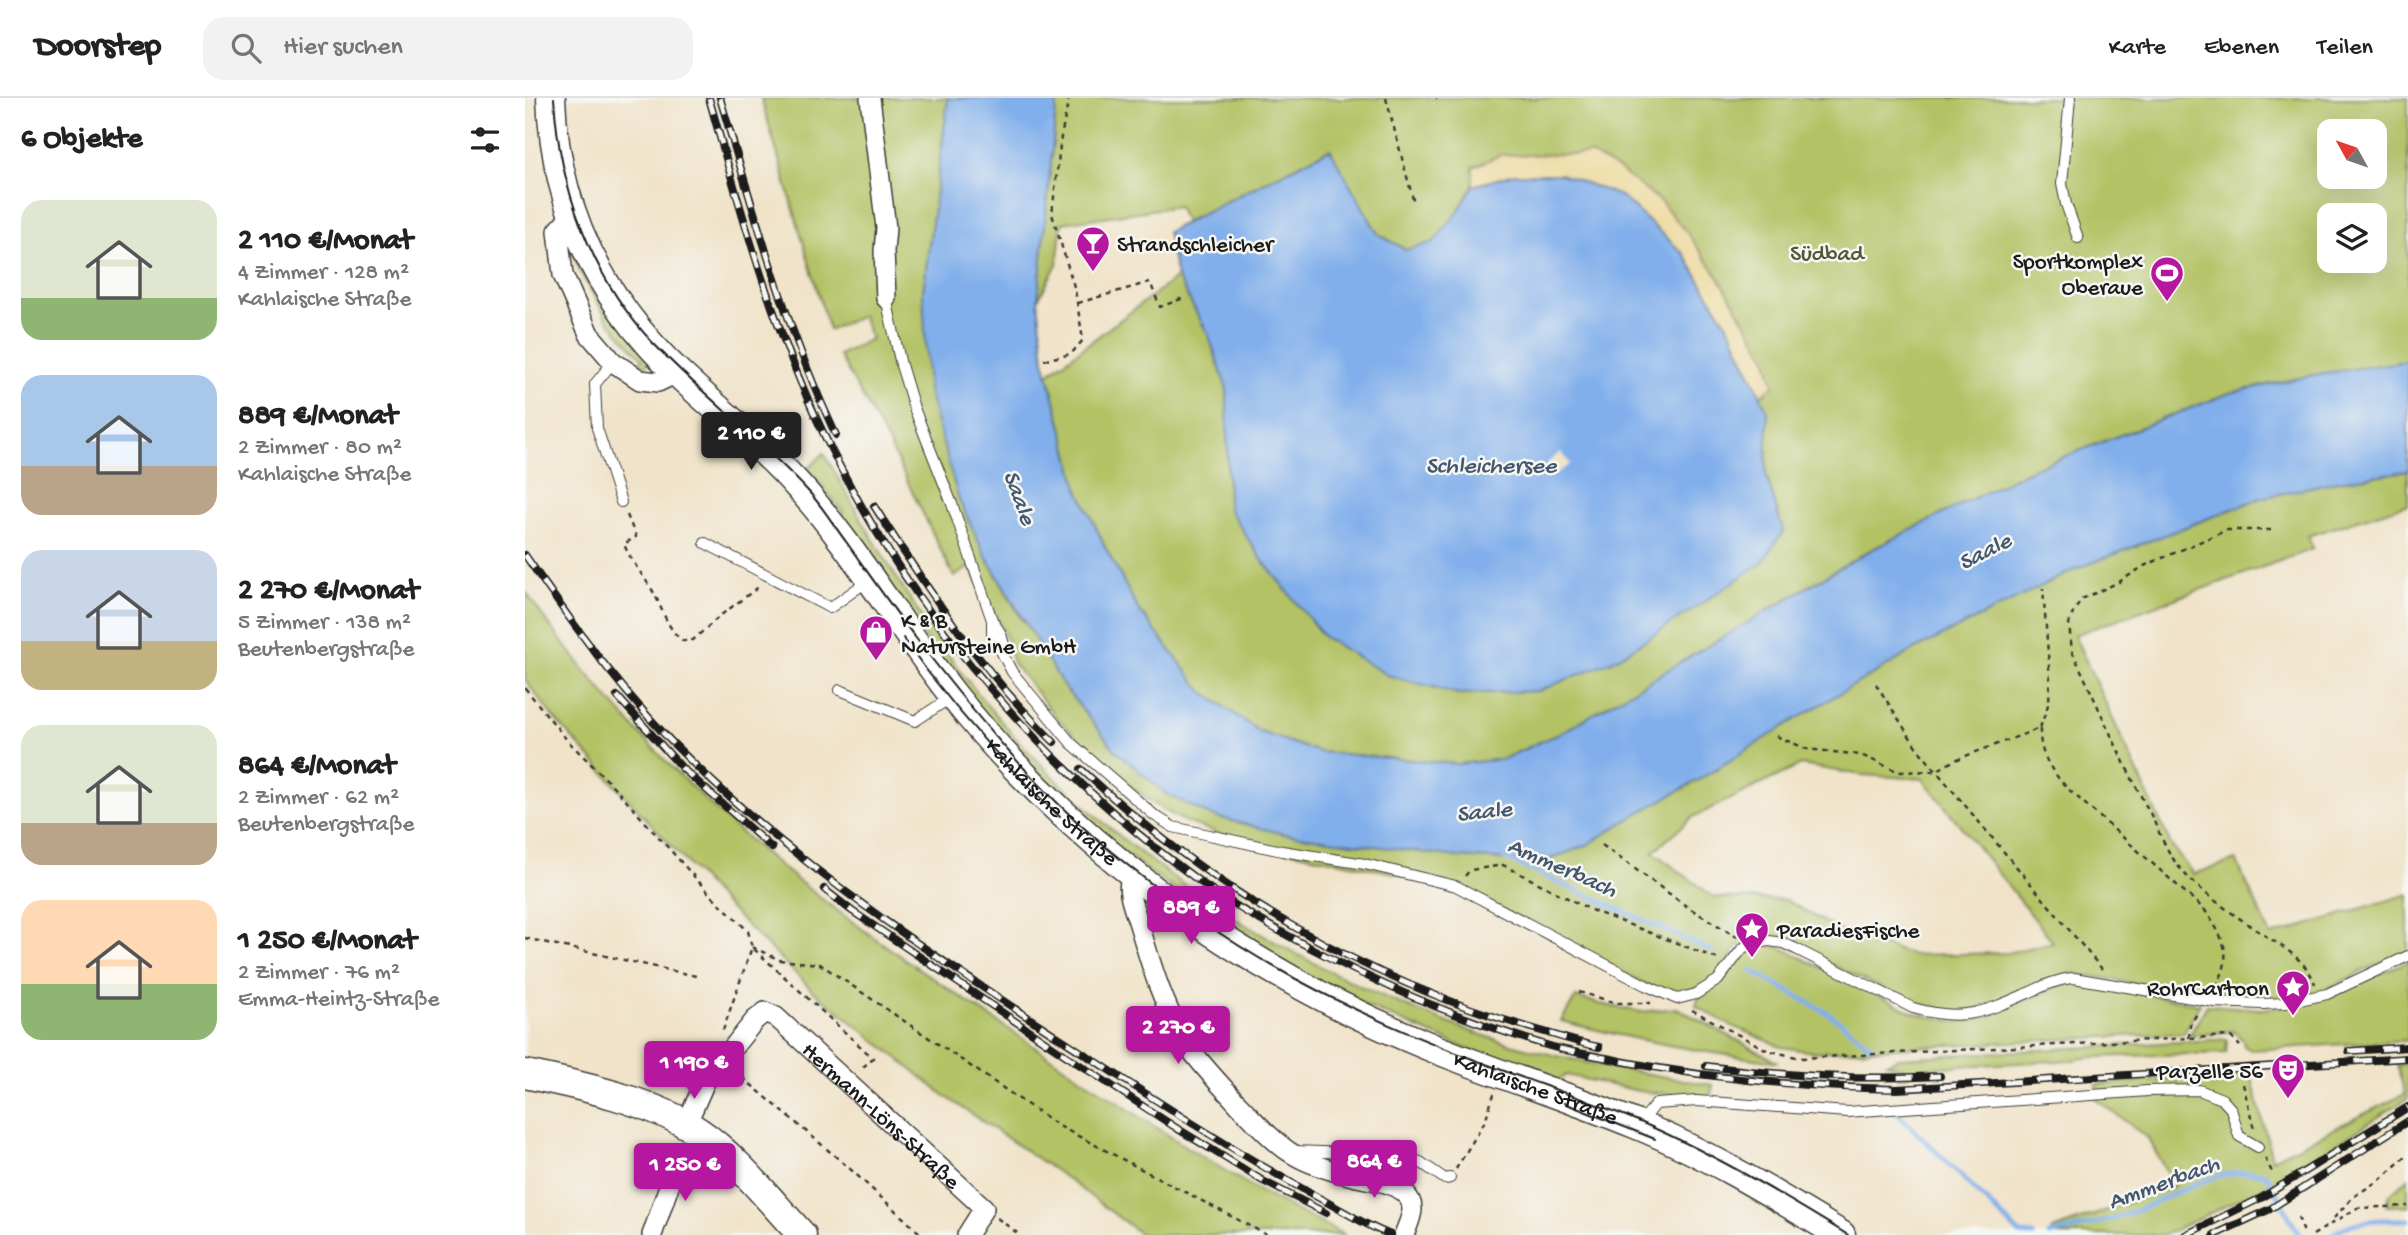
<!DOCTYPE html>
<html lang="de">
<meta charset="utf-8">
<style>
body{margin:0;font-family:"Gochi Hand",sans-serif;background:#f2f2f2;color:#222;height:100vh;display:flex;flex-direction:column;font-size:26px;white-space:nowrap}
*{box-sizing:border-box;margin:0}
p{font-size:23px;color:#767676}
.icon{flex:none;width:38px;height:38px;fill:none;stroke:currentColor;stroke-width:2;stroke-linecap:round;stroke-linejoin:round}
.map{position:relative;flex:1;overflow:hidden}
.sheet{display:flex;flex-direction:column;background:#fff;width:525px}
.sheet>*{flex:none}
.needle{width:46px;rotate:310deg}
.fabs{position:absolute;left:1792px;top:21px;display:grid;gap:14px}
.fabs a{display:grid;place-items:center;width:70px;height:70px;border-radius:14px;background:#fff;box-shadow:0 7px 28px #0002;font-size:35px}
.price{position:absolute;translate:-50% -60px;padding:0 16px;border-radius:7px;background:#b5179e;color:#fff;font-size:23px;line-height:46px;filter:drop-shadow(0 2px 4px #0008)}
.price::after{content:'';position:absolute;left:50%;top:42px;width:21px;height:16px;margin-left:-10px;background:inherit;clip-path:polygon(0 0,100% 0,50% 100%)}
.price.current{background:#222;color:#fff}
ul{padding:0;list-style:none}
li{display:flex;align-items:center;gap:21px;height:175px;padding:0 21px}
li span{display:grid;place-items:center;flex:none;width:196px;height:140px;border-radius:21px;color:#555}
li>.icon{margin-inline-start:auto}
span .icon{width:84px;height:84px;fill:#fffc;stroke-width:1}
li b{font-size:30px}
h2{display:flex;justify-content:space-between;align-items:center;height:84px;padding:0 21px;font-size:30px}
header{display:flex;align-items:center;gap:42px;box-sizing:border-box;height:98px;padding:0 35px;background:#fff;border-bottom:2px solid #e0e0e0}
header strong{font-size:33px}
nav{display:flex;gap:38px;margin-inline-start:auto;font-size:24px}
.search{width:490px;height:63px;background:#f2f2f2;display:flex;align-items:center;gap:18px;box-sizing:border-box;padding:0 24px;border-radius:21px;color:#767676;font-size:26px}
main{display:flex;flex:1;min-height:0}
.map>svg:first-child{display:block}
.green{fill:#b3c265;stroke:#686f40;stroke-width:2;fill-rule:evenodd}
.sand{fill:#eeda9e;stroke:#857b5d;stroke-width:2}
.water{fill:#81afeb;stroke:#4e6684;stroke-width:2}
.pier{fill:#f0e3c9}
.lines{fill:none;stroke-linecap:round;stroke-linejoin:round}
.stream{stroke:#81afeb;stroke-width:5}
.service-casing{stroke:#3c3a36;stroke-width:12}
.minor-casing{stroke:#3c3a36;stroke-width:22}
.secondary-casing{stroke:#3c3a36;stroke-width:31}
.path{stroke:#3c3a36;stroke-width:2.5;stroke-dasharray:5 5;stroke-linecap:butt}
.service{stroke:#fff;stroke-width:10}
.minor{stroke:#fff;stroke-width:19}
.secondary{stroke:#fff;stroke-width:28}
.tram{stroke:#1c1c1c;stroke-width:2}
.rail-casing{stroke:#1c1c1c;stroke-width:8}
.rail{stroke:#f6f6f2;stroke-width:5;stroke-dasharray:16;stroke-linecap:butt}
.labels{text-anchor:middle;stroke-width:5;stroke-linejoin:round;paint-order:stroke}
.poi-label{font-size:23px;fill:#1c1c1c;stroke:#f6f6f2;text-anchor:start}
.park-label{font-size:23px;fill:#515636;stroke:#f6f6f2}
.street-label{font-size:23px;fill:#1c1c1c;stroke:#f6f6f2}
.water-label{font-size:24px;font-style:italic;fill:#44576f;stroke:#f6f6f2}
</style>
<header>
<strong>Doorstep</strong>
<div class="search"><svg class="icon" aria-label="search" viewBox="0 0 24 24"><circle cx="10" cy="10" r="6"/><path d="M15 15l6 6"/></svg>Hier suchen</div>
<nav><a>Karte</a><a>Ebenen</a><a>Teilen</a></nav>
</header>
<main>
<section class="sheet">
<h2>6 Objekte<svg class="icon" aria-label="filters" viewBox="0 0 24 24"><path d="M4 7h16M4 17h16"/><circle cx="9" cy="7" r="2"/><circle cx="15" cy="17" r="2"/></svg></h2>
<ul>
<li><span style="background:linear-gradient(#dfe7d0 70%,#8fb573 0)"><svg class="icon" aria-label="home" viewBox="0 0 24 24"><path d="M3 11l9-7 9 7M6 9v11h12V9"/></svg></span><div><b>2 110 €/Monat</b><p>4 Zimmer · 128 m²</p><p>Kahlaische Straße</p></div></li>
<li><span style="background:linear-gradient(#a9c7e8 65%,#b9a48a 0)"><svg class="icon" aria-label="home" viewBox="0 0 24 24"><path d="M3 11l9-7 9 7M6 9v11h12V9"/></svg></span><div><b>889 €/Monat</b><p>2 Zimmer · 80 m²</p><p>Kahlaische Straße</p></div></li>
<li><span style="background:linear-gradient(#c9d6e8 65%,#c2b280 0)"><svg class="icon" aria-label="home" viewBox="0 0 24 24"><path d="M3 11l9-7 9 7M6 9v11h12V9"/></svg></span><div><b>2 270 €/Monat</b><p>5 Zimmer · 138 m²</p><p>Beutenbergstraße</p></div></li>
<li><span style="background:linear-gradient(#dfe7d0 70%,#b9a48a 0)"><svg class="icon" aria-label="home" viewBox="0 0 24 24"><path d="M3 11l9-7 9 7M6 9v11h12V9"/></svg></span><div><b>864 €/Monat</b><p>2 Zimmer · 62 m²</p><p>Beutenbergstraße</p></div></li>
<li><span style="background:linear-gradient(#ffd9b3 60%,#8fb573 0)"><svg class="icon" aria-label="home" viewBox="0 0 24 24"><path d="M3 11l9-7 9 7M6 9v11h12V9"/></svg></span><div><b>1 250 €/Monat</b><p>2 Zimmer · 76 m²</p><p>Emma-Heintz-Straße</p></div></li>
</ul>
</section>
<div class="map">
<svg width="1883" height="1137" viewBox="0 0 1883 1137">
<rect width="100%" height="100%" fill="#f6f6f2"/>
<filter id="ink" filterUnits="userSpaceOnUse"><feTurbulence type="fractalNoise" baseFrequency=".0143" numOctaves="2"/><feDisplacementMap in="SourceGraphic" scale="14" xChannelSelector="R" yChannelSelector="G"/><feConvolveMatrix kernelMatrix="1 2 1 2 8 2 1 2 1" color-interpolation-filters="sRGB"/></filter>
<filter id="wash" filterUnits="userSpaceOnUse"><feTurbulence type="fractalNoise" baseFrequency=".00686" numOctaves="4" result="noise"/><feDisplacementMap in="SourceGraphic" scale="28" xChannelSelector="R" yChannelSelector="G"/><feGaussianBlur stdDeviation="1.57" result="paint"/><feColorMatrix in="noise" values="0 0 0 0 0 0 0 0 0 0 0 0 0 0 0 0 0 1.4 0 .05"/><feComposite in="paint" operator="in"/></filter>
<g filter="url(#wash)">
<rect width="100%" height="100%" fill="#f0e3c9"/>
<!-- green -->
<path class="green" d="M236,0h187l-25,195 36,207 26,55 37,65 356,225 80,12 84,5 45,-17 51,-32 59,-32 99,-62 120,-70 160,-80 185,-71 76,-17 71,-10v33l-100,32 5,13 -239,86 97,210 22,29 43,-14 35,76 137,-42v58l-24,9 -59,29 -40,8 -23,2 -47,-3 -141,-24 -24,6 -72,30 -22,3 -41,-8 -145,-68c-8,1 -16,1 -23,4 -11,5 -15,16 -22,25 -17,22 -36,31 -64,27l-205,-106 -220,-46 -52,-19 -24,-13 -38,-28 -65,-62 -44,-55 -9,-31 -34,-65 -16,10 -65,-133 -50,-89 32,-16 -9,-23 -33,14zM1276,667l61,10 61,4 130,163 -45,11 -95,2 -73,-24 -54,-31 -72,-3 -61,-45 40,-35z
M532,0h1351v263l-90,13 -88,19 -198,76 -167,84 -299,177 -63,29 -45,5 -139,-12 -59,-20 -58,-41 -64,-82 -34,-64 -26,-57 -30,-114 129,-97 31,57 19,55 1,119 34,52 62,77 63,38 72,19 80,-3 244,-160 -17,-57 2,-62 -8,-16 6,-3v-36l-48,-81 -245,-109v19l-15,26 -24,30 -27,8 -29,-16 -49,-85 -144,73 -7,-16 -116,17 -5,41 -19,36zM1804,33h46v46h-46zM1804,117h46v46h-46z
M44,138l81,125 -6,6h-9l8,-8 -34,-37 -30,-52 -9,-27 -7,2z
M299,355c43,77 86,153 140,223 129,168 311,286 509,356 77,27 160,39 240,53l-3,13 -72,-7 -72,-16 -9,7 -78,-28 -125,-53 -112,-62 -126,-92 -130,-127 -149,-198 6,-10 -35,-43z
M0,493c75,108 169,206 271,288 72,57 148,107 224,158 78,52 155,105 236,152 29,17 59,31 89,46h-203l-73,-55 -124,-84 -132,-105 -93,-92 -167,-182 -28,-37z
M1244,847l13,3 130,64c14,4 28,8 43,9 42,1 79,-30 119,-39l126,22 -16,29 -371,19 -31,-5 -52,-22 -34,-19 2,-8 23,-16 24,-29 6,-5z
M1883,863v79l-157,10 -7,-4 -1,-6 -10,-9 -44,5 18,-31 55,4 55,-7z
M1051,899l24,7 41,8 36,-4 101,54c-73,-9 -145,-22 -217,-41z
M1702,941l-1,14 -135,4 -18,3 -167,9 -20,-6 13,-5z
M1883,966v34l-86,55 -63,37 -95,45h-114l3,-5 121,-44 -26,-48 -51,-38v-16l154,-9 21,84 133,-65 -8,-29z
M1883,1080v28h-21l2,-11z"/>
<!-- sand -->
<path class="sand" d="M1066,56l27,15 43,33 27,32 30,42 48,81 8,28 -14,11 -29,-65 -47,-76 -170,-81 -41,12v-19l27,-12z"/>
<!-- water -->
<path class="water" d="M423,0h109l-19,202 6,60 34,128 26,57 34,64 64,82 58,41 59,20 139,12 45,-5 63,-29 299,-177 167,-84 198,-76 88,-19 90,-13v110l-71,10 -76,17 -185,71 -160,80 -120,70 -99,62 -59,32 -51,32 -45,17 -84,-5 -174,-23 -72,-18 -46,-22 -50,-43 -52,-64 -79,-132 -26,-55 -31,-109 -5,-98z
M805,51l48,85 28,16 28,-8 24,-30 15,-26 41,-12h47l60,22 63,58 47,77 37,81 -2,62 17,57 -20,31 -68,46 -79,51 -77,32 -80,3 -72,-19 -63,-38 -62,-77 -34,-52 -1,-119 -19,-55 -31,-57 -10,-45z"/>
<!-- pier -->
<path class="pier" d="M1036,354l9,12 -14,10 -9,-11z"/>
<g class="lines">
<!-- stream -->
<path class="stream" d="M979,760l208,93
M1227,873l79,44 40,31
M1373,1016l122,120 13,1
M1524,1137c24,-6 49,-11 73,-19 47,-15 94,-53 144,-42l32,59
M1806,1137c20,-16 52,-16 77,-15"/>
</g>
</g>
<g filter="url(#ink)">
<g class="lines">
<!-- service casing -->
<g class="service-casing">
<path id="service" d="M1545,0l-8,86 4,20 12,34
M361,200l15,67 13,43 38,96 40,116 9,14 4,14
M88,264l-18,22 2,44 24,74
M180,445l125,65 39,-28
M467,522v14l20,38 59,71 83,72 19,12 109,24 83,13 91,22 189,99 32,14 19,-5 22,-14 24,-31 7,-5 20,-3 14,2 13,6 117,59c49,14 70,5 115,-15 15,-7 30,-14 46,-15l141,24 47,2 23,-1 42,-9 81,-38
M315,592l75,31 38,-25
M1116,1024l15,-18 41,-3 150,11 301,-21 51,-1 23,9 9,10 8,27 19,11
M769,1053l108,4 18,7 25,17 5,-1"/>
</g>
<!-- minor casing -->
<g class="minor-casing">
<g id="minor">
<path d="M345,0l16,130 -2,23 2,47"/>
<path d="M46,118l-13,15 5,44 26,59 24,28 27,18 18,2 19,-9"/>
<path d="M608,775c-9,14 1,36 6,51 12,41 24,82 47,119 15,22 34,41 52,61 16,16 31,34 50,47 19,13 43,20 65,25 17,5 36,4 50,16 16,13 7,27 1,43"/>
<path id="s1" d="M161,1027l21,-48 16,-17 32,-40 10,-8 11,5 208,191 -17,27"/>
<path d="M127,1137l27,-78"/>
</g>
</g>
<!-- secondary casing -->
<g class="secondary-casing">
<g id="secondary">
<path id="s2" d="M26,0c4,110 49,202 129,277 37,35 77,66 112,104 61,65 106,146 161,216 65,83 150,160 236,221 76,53 158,97 244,132 67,27 136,49 202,76 72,29 140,71 206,111"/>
<path d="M0,976c54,11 128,27 174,58 36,24 72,70 103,103"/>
</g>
</g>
<!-- path -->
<path class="path" d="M861,0l28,105
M911,0h1
M553,205l72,-21 10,25 26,-10
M519,262l27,-6 12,-14 -8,-50 -23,-76 9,-77 8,-39
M102,417l9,22 -12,7c7,18 20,32 30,49 9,17 13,36 29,48l10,-1 28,-25 39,-29
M1746,432h-44l-83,36 -25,16 -37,17 -9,14 -4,11 3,27c26,55 50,111 79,164 8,17 16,37 28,52 18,23 54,47 79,64 21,14 48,27 57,53
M1351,586l41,64 185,221
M0,590l42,52 45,45 95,106 41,40 4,16 -29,83
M1515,630l9,-26 1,-22 -7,-92
M1251,638l31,13 54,6 38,17 37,-1 19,-11 85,-32c-1,26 10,41 27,60l137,121c20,29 31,48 10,80
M1077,747l87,63 48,29
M940,778l5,-6 33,-5 88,45 127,49
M0,840l171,38
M227,849l28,13 40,4 239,162 208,109
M229,851l119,109 -13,12
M1054,894l38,11h34
M1167,912l75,40 33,8 430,-22 10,10
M1664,940l1,-13 8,-13
M210,973l113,96 74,68
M1718,986l11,45
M1740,1060l8,16
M931,1071l29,-48 9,-27
M1773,1119l7,18
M472,1120l23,17
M1809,1120l19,-21 28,-18 27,-25
M1788,1137l44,-27 51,-2"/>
<!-- service -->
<use href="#service" class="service"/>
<!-- minor -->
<use href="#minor" class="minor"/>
<!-- secondary -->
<use href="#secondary" class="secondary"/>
<!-- tram -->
<path class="tram" d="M29,0c5,89 37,179 99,245 50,52 107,96 156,149 14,15 25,34 38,51 22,31 44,63 68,94 56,73 117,147 187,207 32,27 66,53 100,77 85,60 191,109 289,145 45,17 90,32 135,50 78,32 150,75 222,119
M378,540c46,65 99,125 157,179
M1039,1005l91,36"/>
<!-- rail casing -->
<g class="rail-casing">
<path id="rail" d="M184,0c34,122 68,245 126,359 84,166 210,311 360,421 36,27 76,49 116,70 77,41 158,75 242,99 22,6 45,9 67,14 92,18 183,26 277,28l511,-31
M195,0c34,114 65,229 116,337
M349,408c54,84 108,166 180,236
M0,457c51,74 103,146 168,208 128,124 279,218 427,314 66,43 132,85 201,122 23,12 45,27 70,36
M92,598l65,72 90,80
M556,671c130,121 286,213 457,261 20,6 41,13 61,17
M299,791l28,22 222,150 104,68 85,52 63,32
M1824,953l59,-4
M1181,968c77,10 157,14 234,10
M1660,1137l78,-38 145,-90
M1689,1137l56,-26 138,-88"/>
</g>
<!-- rail -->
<use href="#rail" class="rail"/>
</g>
</g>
<!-- icons -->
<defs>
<g id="bar-pin" transform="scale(1.75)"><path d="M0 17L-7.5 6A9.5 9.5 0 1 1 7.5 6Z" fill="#b5179e" stroke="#f6f6f2"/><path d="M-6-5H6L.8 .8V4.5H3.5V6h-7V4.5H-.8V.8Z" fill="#fff"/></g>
<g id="stadium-pin" transform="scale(1.75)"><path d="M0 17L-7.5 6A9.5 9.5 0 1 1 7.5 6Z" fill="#b5179e" stroke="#f6f6f2"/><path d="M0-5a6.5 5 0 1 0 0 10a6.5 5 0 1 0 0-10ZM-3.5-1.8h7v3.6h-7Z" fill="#fff"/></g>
<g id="shop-pin" transform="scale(1.75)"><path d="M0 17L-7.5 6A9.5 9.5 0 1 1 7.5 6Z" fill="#b5179e" stroke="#f6f6f2"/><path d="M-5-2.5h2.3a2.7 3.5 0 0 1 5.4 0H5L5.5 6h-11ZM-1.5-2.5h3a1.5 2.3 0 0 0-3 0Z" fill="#fff"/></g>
<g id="sight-pin" transform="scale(1.75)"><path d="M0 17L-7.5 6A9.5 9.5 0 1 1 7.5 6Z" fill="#b5179e" stroke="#f6f6f2"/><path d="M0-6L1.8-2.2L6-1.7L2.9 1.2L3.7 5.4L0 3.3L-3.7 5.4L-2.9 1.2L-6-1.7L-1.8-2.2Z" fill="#fff"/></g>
<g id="theatre-pin" transform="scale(1.75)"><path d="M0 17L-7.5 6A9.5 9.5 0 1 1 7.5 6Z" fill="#b5179e" stroke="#f6f6f2"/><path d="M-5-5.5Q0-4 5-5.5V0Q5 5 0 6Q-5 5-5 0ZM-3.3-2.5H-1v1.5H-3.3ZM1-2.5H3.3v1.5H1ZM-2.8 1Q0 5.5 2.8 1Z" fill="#fff"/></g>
</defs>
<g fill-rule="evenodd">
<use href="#bar-pin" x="568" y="145"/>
<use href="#stadium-pin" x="1642" y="175"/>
<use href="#shop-pin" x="351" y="534"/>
<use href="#sight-pin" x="1227" y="831"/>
<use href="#sight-pin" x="1768" y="889"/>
<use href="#theatre-pin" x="1763" y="972"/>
</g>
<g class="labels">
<!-- poi labels -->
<g class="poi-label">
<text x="592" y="153">Strandschleicher</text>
<text x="1618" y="170" text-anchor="end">Sportkomplex<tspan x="1618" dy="26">Oberaue</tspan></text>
<text x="376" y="529">K &amp; B<tspan x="376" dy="26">Natursteine GmbH</tspan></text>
<text x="1252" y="839">ParadiesFische</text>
<text x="1744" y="897" text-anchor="end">RohrCartoon</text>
<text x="1738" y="980" text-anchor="end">Parzelle 56</text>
</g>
<!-- park labels -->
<g class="park-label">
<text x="1302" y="162">Südbad</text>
</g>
<!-- street labels -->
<g class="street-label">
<text dy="8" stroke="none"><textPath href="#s2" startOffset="882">Kahlaische Straße</textPath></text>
<text dy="8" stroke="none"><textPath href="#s2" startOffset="1449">Kahlaische Straße</textPath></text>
<text dy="8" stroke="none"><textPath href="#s1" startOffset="296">Hermann-Löns-Straße</textPath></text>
</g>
<!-- water labels -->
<g class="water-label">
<text x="966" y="374">Schleichersee</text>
<text transform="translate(496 399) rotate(70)" y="8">Saale</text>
<text transform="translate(1459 452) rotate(-27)" y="8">Saale</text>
<text transform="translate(959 712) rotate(-6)" y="8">Saale</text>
<text transform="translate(1038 768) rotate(24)" y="8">Ammerbach</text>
<text transform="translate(1638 1083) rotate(-20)" y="8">Ammerbach</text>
</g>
</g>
</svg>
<div class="fabs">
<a><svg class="needle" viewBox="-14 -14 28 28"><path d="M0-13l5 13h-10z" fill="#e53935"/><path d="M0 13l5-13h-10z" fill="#767676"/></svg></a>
<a><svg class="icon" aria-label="layers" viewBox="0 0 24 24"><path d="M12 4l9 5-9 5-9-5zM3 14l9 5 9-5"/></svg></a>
</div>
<b class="price current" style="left:226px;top:374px">2 110 €</b>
<b class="price" style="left:666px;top:848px">889 €</b>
<b class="price" style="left:653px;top:968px">2 270 €</b>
<b class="price" style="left:169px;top:1003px">1 190 €</b>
<b class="price" style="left:849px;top:1102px">864 €</b>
<b class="price" style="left:160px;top:1105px">1 250 €</b>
</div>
</main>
